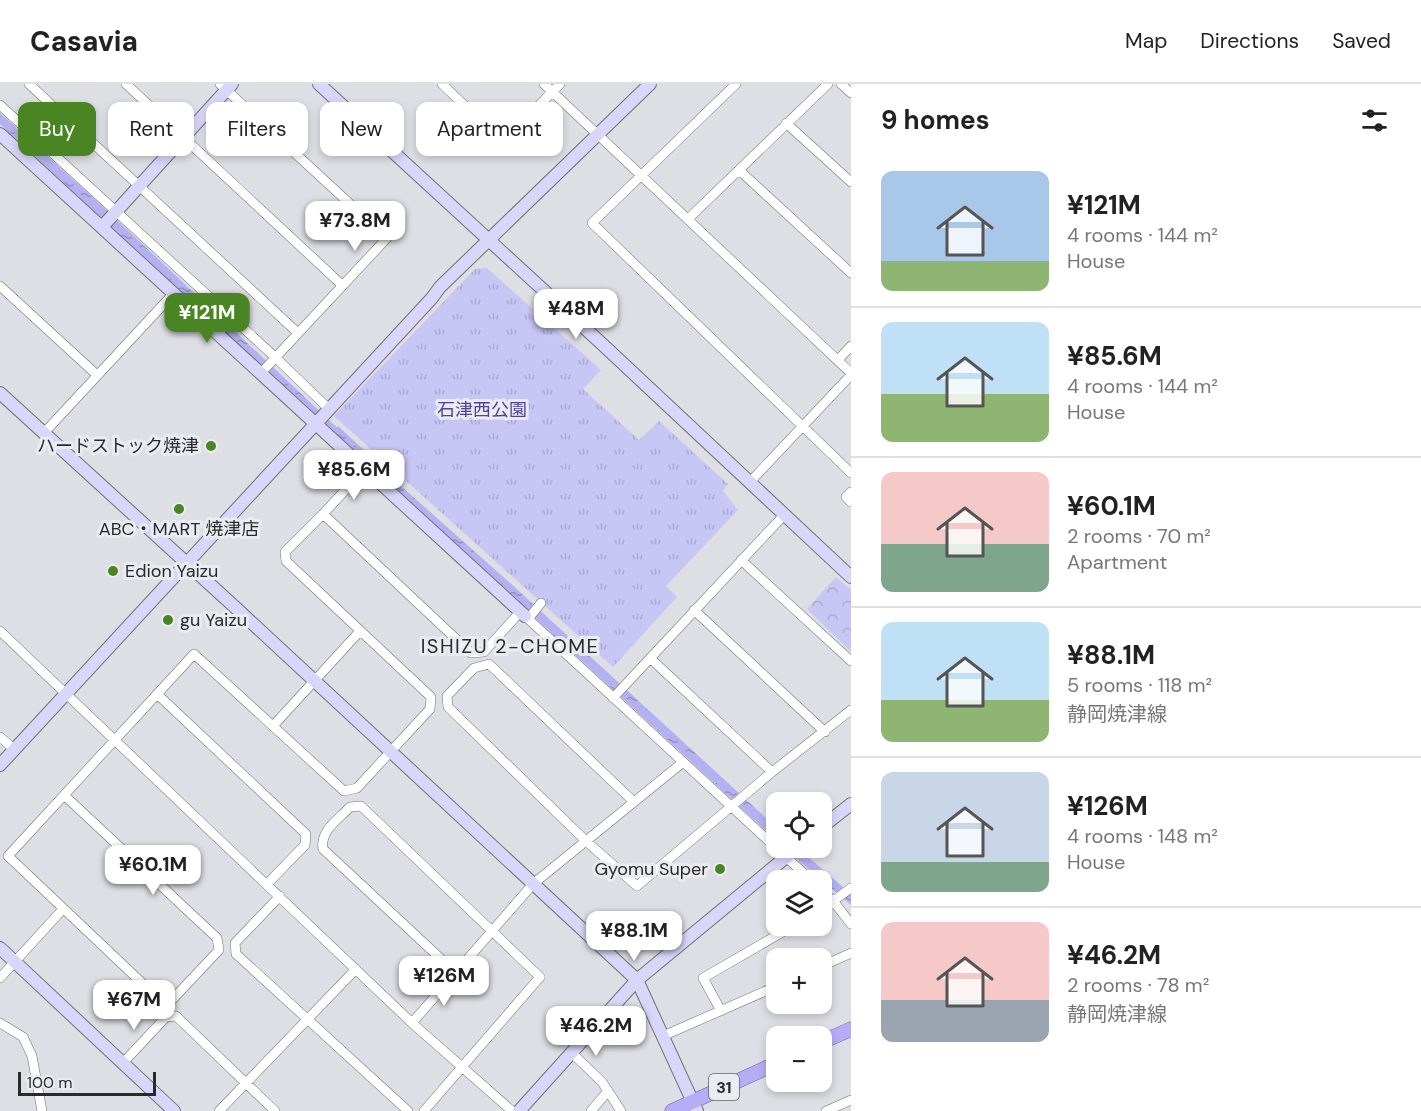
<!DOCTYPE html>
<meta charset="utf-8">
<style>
body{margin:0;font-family:"DM Sans","Noto Sans JP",sans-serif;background:#f6f6f6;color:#222;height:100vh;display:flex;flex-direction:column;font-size:22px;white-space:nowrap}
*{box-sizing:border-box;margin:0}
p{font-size:20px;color:#767676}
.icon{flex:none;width:33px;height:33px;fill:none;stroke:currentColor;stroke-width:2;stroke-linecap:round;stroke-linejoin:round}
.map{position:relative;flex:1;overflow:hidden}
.side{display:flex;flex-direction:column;background:#fff;width:570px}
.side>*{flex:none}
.hud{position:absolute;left:18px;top:18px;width:570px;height:54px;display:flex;gap:12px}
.tools{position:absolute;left:766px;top:708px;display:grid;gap:12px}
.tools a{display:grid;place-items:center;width:66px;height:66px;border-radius:12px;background:#fff;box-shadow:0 3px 9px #0003;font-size:30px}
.scale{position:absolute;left:18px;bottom:15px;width:138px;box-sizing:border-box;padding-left:6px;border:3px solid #2a2a2c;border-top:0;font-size:16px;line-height:21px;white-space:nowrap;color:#2a2a2c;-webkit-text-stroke:4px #ebebf2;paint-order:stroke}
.price{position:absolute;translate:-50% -51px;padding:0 14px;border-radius:12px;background:#fff;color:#222;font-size:20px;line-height:39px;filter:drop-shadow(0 2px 3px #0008)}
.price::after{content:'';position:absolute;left:50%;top:36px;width:18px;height:14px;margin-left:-9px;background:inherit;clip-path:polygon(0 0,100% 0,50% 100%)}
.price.on{background:#498522;color:#fff}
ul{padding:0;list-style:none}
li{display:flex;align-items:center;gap:18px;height:150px;padding:0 30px}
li+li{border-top:2px solid #e0e0e0}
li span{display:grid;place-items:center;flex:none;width:168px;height:120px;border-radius:12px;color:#555}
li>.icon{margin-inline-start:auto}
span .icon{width:72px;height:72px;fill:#fffc;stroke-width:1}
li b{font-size:26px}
h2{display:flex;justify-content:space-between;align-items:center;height:72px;padding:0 30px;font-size:26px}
.tag{padding:0 21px;border-radius:12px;background:#fff;box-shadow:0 3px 9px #0003;font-size:21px;line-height:54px}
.tag.on{background:#498522;color:#fff}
header{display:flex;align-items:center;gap:36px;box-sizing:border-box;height:84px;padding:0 30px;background:#fff;border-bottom:2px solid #e0e0e0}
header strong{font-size:28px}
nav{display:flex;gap:33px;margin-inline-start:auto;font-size:21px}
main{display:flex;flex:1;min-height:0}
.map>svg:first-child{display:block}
.grass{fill:url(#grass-tufts)}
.forest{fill:url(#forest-crowns)}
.water{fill:url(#water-ripples)}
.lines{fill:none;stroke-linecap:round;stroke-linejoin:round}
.stream{stroke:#b4b1f2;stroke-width:3}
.street-casing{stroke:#707076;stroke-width:10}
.secondary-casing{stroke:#707076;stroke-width:14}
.primary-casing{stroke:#655cab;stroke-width:15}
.street{stroke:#fff;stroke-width:9}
.secondary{stroke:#dad6fa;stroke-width:12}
.primary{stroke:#b6adf6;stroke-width:14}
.poi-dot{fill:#498522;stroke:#ebebf2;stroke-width:2}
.labels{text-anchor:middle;stroke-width:6;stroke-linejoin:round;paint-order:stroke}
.shield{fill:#ebebf2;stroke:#646467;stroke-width:1.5}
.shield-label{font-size:16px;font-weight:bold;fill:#2a2a2c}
.park-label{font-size:18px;fill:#50429f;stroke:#ebebf2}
.poi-label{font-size:18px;fill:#2a2a2c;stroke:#ebebf2;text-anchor:end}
.neighbourhood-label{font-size:20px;letter-spacing:1.5px;fill:#2a2a2c;stroke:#ebebf2}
</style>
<header>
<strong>Casavia</strong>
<nav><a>Map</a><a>Directions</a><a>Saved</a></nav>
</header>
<main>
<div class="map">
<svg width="851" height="1027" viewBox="0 0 851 1027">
<defs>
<pattern id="grass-tufts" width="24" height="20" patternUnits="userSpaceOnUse" patternTransform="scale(1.5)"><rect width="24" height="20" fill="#c7c6f5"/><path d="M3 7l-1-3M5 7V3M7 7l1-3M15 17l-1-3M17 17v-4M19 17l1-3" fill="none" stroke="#abaad2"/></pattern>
<pattern id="forest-crowns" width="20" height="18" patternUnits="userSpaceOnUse" patternTransform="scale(1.5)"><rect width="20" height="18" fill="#c7c6f5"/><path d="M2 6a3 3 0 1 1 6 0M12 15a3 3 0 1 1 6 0" fill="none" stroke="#abaad2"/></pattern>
<pattern id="water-ripples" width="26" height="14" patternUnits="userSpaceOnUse" patternTransform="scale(1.5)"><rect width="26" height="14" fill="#b4b1f2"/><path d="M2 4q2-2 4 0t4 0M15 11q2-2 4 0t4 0" fill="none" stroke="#9390c4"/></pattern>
</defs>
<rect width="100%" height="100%" fill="#dedee5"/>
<!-- grass -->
<path class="grass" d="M487,184l114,102 -18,19 56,51 20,-19 69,63 -5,7 15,19 -72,76 11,11 -64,70 -279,-251 141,-147z"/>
<!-- forest -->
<path class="forest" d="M836,493l15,13v62l-44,-43z"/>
<!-- water -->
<path class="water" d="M0,29l101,92 264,249 155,138 257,236v13l-777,-717z
M784,764h14l53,46v11z"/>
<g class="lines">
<!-- stream -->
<path class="stream" d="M338,344l61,56"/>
<!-- street casing -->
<g class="street-casing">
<path id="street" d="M29,0l269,249
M126,0l216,201
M220,0l167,154 -126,135
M442,0l61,58 57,-58
M544,0l307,289
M736,0l-144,139 259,250
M841,0l10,9
M0,21l276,253 53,51
M786,39l65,59
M739,86l112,103
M688,135l140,-135
M0,202l97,89
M838,276l13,-14
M43,350l131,-141
M750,398l101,-107
M851,408l-5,5 5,5
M323,430l42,-45
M741,476l110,101
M694,526l131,122
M525,532l286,264
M528,535l13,-16
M0,547l412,392 100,88
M650,574l122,114
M157,610l149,140 -1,11 -38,39
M613,614l171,-183
M273,642l87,-95
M0,653l15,13
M64,711l153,143 2,12 -48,51 -11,-1 -152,-144 186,-202 150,137 13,-3 73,-79 1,-12 -145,-136 -1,-9 38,-38 148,139 13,-1 36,-40
M634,718l-145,-138 -15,4 -27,28 1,11 139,135 50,44 135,-114 79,-62
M822,807l12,11 17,22
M280,812l-45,47 1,11 172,157
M822,825l29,-21
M822,882l29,-13
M0,894l63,-69
M721,927l-18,-33 90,-52
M0,939l23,14 9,19 10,55
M412,939l121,-139 149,-121
M663,952l114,-50
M571,968l31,30 19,29
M122,980l44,-47 10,-1 99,95
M219,1027l137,-142
M424,1027l116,-134 -179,-171 -11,1c-12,13 -30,23 -27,42l133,124
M591,1027l17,-20
M826,1027l25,-11"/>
</g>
<!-- secondary casing -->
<g class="secondary-casing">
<path id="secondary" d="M319,0l282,259 250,234
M0,50l525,482
M102,143l130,-143
M0,309l237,216 400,371 60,131
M0,681l432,-467 8,-11 210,-203
M822,743l29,-23
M0,864l174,163
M519,1027l118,-131 160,-132"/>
</g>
<!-- primary casing -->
<g class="primary-casing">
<path id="primary" d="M822,958l29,-13
M672,1027l105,-48"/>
</g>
<!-- street -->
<use href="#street" class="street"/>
<!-- secondary -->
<use href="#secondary" class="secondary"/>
<!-- primary -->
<use href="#primary" class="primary"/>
</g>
<!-- markers -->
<g class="poi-dot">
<circle cx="211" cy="362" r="6"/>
<circle cx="179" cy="425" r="6"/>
<circle cx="113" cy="487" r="6"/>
<circle cx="168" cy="536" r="6"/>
<circle cx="720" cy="785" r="6"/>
</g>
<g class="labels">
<!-- shield labels -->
<rect class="shield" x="709" y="990" width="30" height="26" rx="4.5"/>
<g class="shield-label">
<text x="724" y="1009">31</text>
</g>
<!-- park labels -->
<g class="park-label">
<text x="482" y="332">石津西公園</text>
</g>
<!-- poi labels -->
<g class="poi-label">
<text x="199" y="368">ハードストック焼津</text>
<text x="179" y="451" text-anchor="middle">ABC・MART 焼津店</text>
<text x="125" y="493" text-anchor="start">Edion Yaizu</text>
<text x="180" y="542" text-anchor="start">gu Yaizu</text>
<text x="708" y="791">Gyomu Super</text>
</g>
<!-- neighbourhood labels -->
<g class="neighbourhood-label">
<text x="510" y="569">ISHIZU 2-CHOME</text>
</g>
</g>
</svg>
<div class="tools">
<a><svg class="icon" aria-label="locate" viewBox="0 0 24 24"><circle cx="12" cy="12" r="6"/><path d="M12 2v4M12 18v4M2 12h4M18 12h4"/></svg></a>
<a><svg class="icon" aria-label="layers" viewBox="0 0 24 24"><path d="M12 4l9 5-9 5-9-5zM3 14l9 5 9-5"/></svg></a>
<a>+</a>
<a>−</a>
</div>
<div class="scale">100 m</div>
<b class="price" style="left:355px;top:168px">¥73.8M</b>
<b class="price" style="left:576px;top:256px">¥48M</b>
<b class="price on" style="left:207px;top:260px">¥121M</b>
<b class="price" style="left:354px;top:417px">¥85.6M</b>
<b class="price" style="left:153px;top:812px">¥60.1M</b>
<b class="price" style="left:634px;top:878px">¥88.1M</b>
<b class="price" style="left:444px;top:923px">¥126M</b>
<b class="price" style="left:134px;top:947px">¥67M</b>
<b class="price" style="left:596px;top:973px">¥46.2M</b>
<div class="hud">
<a class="tag on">Buy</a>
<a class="tag">Rent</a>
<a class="tag">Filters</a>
<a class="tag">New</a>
<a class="tag">Apartment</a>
</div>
</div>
<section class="side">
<h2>9 homes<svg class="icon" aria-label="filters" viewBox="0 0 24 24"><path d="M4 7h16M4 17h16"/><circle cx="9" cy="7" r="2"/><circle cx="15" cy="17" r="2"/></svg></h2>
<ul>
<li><span style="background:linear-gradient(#a9c7e8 75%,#8fb573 0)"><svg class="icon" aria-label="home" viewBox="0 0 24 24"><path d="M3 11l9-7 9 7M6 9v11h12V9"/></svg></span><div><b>¥121M</b><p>4 rooms · 144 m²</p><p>House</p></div></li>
<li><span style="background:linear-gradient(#bfe0f5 60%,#8fb573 0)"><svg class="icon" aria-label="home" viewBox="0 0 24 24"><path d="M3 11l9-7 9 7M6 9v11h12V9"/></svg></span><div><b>¥85.6M</b><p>4 rooms · 144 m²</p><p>House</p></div></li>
<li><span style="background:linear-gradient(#f6c9c9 60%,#7fa58c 0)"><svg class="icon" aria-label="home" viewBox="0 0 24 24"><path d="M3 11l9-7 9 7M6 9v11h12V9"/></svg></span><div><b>¥60.1M</b><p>2 rooms · 70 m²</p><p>Apartment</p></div></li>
<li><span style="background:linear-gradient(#bfe0f5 65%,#8fb573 0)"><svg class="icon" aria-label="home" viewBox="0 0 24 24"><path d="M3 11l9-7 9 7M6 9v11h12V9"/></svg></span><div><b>¥88.1M</b><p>5 rooms · 118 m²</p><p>静岡焼津線</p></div></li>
<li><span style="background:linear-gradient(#c9d6e8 75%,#7fa58c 0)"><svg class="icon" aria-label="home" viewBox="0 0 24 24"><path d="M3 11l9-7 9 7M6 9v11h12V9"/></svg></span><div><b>¥126M</b><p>4 rooms · 148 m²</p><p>House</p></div></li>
<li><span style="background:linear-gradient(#f6c9c9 65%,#9aa5b1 0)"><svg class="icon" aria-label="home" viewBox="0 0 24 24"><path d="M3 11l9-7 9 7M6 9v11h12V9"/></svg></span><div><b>¥46.2M</b><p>2 rooms · 78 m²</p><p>静岡焼津線</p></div></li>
</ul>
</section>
</main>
